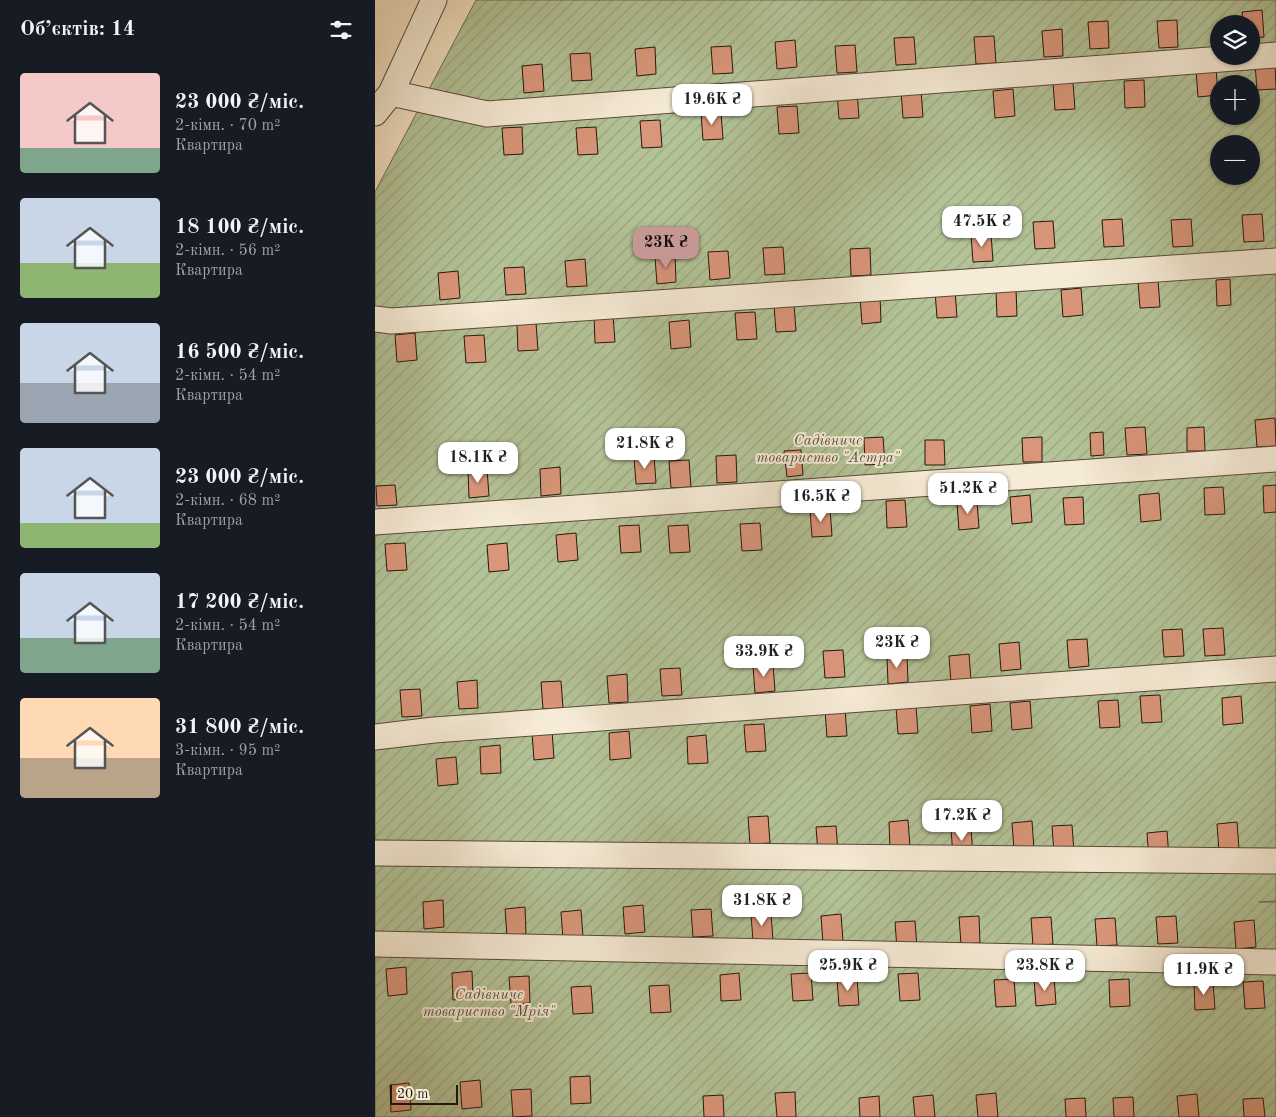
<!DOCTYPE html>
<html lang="uk">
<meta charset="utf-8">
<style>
body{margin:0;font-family:"Old Standard TT",serif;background:#20242c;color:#f1f3f6;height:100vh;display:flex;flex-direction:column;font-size:19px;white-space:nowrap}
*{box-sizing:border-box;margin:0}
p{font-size:16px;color:#9ea1a6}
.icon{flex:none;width:28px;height:28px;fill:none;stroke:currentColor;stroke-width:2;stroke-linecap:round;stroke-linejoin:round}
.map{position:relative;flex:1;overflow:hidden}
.drawer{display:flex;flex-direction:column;background:#171b24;width:375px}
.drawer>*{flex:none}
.controls{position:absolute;left:835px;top:15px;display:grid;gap:10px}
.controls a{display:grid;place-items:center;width:50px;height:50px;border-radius:50%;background:#171b24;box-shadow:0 1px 4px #0004;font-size:25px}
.scale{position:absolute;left:15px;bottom:12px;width:68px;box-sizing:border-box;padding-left:5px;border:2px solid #27170c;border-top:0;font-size:14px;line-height:18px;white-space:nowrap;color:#27170c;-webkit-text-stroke:4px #f6ebd6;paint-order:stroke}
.price{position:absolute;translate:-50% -42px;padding:0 11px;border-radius:10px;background:#fff;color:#222;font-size:16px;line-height:32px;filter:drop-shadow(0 1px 2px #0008)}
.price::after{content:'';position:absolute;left:50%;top:30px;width:15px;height:11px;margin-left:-8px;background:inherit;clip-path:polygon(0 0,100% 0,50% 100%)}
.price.current{background:#c59692;color:#111}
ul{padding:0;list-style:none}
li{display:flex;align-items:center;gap:15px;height:125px;padding:0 20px}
li span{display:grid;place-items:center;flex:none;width:140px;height:100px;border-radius:5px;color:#555}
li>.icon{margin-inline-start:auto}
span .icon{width:60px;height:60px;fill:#fffc;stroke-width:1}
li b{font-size:21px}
h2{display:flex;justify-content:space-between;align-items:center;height:60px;padding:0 20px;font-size:21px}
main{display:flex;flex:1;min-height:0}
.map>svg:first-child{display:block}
.garden{fill:url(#garden-furrows);stroke:#6d6d52;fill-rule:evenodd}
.building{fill:#da967a;stroke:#27170c}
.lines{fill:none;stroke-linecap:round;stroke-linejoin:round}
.minor-casing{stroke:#5a4939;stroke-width:27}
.minor{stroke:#f6ebd6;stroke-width:25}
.labels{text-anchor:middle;stroke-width:4;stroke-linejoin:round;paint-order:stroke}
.park-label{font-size:15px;font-style:italic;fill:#58533d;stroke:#f6ebd6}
</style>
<main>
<section class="drawer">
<h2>Об’єктів: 14<svg class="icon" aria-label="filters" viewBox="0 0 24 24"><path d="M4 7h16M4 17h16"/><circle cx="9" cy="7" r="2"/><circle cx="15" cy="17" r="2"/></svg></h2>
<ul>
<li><span style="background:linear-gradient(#f6c9c9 75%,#7fa58c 0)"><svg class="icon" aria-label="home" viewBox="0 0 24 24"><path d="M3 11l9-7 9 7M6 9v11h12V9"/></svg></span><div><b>23 000 ₴/міс.</b><p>2-кімн. · 70 m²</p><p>Квартира</p></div></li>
<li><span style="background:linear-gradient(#c9d6e8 65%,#8fb573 0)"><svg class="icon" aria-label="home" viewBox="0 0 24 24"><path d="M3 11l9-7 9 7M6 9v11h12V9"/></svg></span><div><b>18 100 ₴/міс.</b><p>2-кімн. · 56 m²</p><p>Квартира</p></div></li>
<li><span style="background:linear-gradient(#c9d6e8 60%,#9aa5b1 0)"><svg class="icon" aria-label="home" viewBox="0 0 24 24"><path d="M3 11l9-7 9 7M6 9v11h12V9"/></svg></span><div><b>16 500 ₴/міс.</b><p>2-кімн. · 54 m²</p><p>Квартира</p></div></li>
<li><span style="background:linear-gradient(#c9d6e8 75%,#8fb573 0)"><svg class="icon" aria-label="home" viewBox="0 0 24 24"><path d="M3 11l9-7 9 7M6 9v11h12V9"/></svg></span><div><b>23 000 ₴/міс.</b><p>2-кімн. · 68 m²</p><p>Квартира</p></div></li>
<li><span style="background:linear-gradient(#c9d6e8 65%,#7fa58c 0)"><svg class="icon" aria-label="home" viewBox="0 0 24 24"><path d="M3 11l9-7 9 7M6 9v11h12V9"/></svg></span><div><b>17 200 ₴/міс.</b><p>2-кімн. · 54 m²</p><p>Квартира</p></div></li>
<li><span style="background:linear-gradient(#ffd9b3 60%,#b9a48a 0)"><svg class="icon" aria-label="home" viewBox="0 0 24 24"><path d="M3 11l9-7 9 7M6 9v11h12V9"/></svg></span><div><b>31 800 ₴/міс.</b><p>3-кімн. · 95 m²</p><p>Квартира</p></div></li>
</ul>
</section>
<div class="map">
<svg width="901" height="1117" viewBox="0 0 901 1117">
<defs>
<pattern id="garden-furrows" width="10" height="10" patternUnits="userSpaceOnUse" patternTransform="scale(1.25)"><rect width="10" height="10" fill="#b3c397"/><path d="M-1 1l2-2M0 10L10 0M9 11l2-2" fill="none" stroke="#9aa781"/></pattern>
</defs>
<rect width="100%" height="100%" fill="#f1e0c0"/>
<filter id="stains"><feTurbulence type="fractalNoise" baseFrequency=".004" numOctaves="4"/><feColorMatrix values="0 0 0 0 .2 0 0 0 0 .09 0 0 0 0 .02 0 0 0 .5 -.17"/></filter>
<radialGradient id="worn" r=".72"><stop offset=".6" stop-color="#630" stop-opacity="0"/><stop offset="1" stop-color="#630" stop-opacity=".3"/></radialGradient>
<!-- garden -->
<path class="garden" d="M101,0h800v901l-17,1h17v215h-901v-925zM844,24h32v32h-32zM844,84h32v32h-32zM844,144h32v32h-32z"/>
<!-- building -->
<path class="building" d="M887,10l2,27 -13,1v-14h-8l-1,-12z
M802,20l1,27 -19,1 -2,-27z
M733,21l1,27 -19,1 -2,-27z
M687,29l1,27 -19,1 -2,-26z
M619,36l2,27 -20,1 -2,-27z
M539,37l2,27 -20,1 -2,-27z
M420,40l2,27 -20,2 -2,-27z
M480,45l2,27 -20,1 -2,-27z
M356,46l2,27 -20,1 -2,-27z
M280,47l1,27 -19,2 -2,-27z
M215,53l2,27 -20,1 -2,-27z
M900,62l1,27 -19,1 -2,-26z
M167,64l2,27 -20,2 -2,-27z
M841,68l2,27 -20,2 -2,-27z
M769,80l1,27 -20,1 -1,-27z
M698,82l2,27 -20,1 -2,-27z
M638,89l2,27 -20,2 -2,-27z
M546,90l2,27 -20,1 -2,-27z
M482,91l2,27 -20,1 -2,-27z
M422,106l2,27 -20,1 -2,-27z
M346,112l2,27 -20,1 -2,-27z
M285,120l2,27 -20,1 -2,-27z
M147,127l1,27 -19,1 -2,-27z
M221,127l2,27 -20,1 -2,-27z
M887,214l2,27 -20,1 -2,-27z
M747,219l2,27 -20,1 -2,-27z
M816,219l2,27 -20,1 -2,-27z
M678,221l2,27 -20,1 -2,-27z
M616,234l2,27 -20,1 -2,-27z
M408,247l2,27 -20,1 -2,-27z
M495,248l1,27 -20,1 -1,-27z
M353,251l2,27 -20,2 -2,-28z
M300,255l1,27 -19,2 -2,-27z
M210,259l2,27 -20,1 -2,-26z
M149,267l2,27 -20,1 -2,-27z
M83,271l2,27 -20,2 -2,-27z
M855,279l1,26 -14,1 -1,-26z
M783,280l2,27 -20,1 -2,-27z
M706,288l2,27 -20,2 -2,-27z
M641,289l1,27 -20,1 -1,-27z
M580,290l2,27 -20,1 -2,-27z
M505,295l1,27 -19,2 -2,-27z
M419,304l2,27 -20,1 -2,-27z
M380,312l2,27 -20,1 -2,-27z
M238,315l2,27 -20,1 -1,-27z
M314,320l2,27 -20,2 -2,-27z
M161,323l2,27 -20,1 -1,-27z
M40,333l2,27 -20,2 -2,-27z
M109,335l2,27 -20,1 -2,-27z
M900,418l1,28 -19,1 -2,-27z
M770,427l2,27 -20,1 -2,-27z
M829,427l1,24h-18v-23z
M728,432l1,23 -13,1 -1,-23z
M508,437l2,27 -20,1 -1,-27z
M667,437v25h-19l-1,-24z
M550,440h19l1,25h-20z
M426,450l2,25 -16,2 -3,-26z
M361,455l1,27 -20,1 -1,-27z
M279,456l2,27 -20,1 -2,-27z
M314,460l2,27 -20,1 -2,-27z
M185,467l1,27 -20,2 -1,-27z
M112,469l2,27 -20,2 -1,-27z
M20,485l2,20 -20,1 -1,-20z
M901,485v27l-12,1 -1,-27z
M848,487l2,27 -20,1 -1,-27z
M784,493l2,27 -20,2 -2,-27z
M655,495l2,27 -20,2 -2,-27z
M708,497l1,27 -19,1 -2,-27z
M530,500l2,27 -20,1 -1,-27z
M602,501l2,27 -20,2 -2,-27z
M455,509l2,27 -20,1 -2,-27z
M385,523l2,27 -20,1 -2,-27z
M264,525l2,27 -20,1 -2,-27z
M313,525l2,27 -20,1 -2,-27z
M201,533l2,27 -20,2 -2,-27z
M30,543l2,27 -20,1 -2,-27z
M132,543l2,27 -20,2 -2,-27z
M848,628l2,27 -20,1 -2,-27z
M807,629l2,27 -20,1 -2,-27z
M712,639l2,27 -20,2 -2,-28z
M644,642l2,27 -20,2 -2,-27z
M468,650l2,27 -20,1 -2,-27z
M594,654l2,27 -20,2 -2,-27z
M532,655l1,27 -20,2 -1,-27z
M398,664l2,27 -20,2 -2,-27z
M305,668l2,27 -20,1 -2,-27z
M252,674l1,28 -19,1 -2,-27z
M102,680l1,28 -19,1 -2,-27z
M186,681l2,27 -20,1 -2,-27z
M45,689l2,27 -20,1 -2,-27z
M785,695l2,27 -20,1 -2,-27z
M866,696l2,27 -20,2 -1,-27z
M743,700l2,27 -20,1 -2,-27z
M655,701l2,27 -20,2 -2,-27z
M615,704l2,27 -20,2 -2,-27z
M541,706l2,27 -20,1 -2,-27z
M470,709l2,27 -20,1 -2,-27z
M389,724l2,27 -20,1 -2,-27z
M177,731l2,27 -20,2 -2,-27z
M254,731l2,27 -21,2 -1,-27z
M331,735l2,28 -20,1 -1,-27z
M125,745l1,28 -20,1 -1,-27z
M81,757l2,27 -20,2 -2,-27z
M393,816l2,27 -20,1 -2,-27z
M533,820l2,27 -20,2 -1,-27z
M657,821l2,28 -20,1 -2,-27z
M862,822l2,27 -20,2 -2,-27z
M697,825l2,27 -20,1 -2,-27z
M461,826l2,27 -20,1 -2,-27z
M596,828l2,27 -20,1 -2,-27z
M792,831l2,27 -20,1 -2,-26z
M68,900l1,27 -20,2 -1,-27z
M268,905l2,27 -20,2 -2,-27z
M150,907l1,27 -19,2 -2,-27z
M336,909l2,27 -20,1 -2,-27z
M206,910l2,27 -20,2 -2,-27z
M396,913l2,27 -20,1 -2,-27z
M466,914l2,27 -20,2 -2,-27z
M604,916l1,27 -19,1 -2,-27z
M801,916l2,27 -20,1 -2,-27z
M676,917l2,27 -20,2 -2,-28z
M740,918l2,27 -20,1 -2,-27z
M879,920l2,27 -20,2 -2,-27z
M540,921l2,27 -20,1 -2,-27z
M31,967l1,27 -19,2 -2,-27z
M97,971l1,27 -20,2 -1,-27z
M364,973l2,27 -20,1 -1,-26z
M436,973l2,27 -20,1 -2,-27z
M543,973l2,27 -20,1 -2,-27z
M154,976l1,27 -19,1 -2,-27z
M679,977l2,27 -20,2 -2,-27z
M482,978l2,27 -20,1 -2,-27z
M639,979l2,27 -20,1 -2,-27z
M754,979l1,27 -20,1 -1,-27z
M888,981l2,27 -20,1 -2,-27z
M838,982l2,27 -20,1 -1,-27z
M294,985l2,27 -20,1 -2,-27z
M216,986l2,27 -20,1 -2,-27z
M215,1076l1,27 -20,1 -1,-27z
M105,1080l2,27 -20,2 -2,-27z
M34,1083l2,27 -20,2 -1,-27z
M156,1089l1,27 -19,1 -2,-27z
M420,1092l1,25h-19l-2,-24z
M621,1093l2,24h-20l-2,-22z
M822,1094l2,23h-20l-2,-21z
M348,1095l1,22h-20l-1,-21z
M558,1095l2,22h-20l-2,-20z
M504,1096l1,21h-20l-1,-19z
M758,1097l1,20h-20l-1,-19z
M710,1098l1,19h-20l-1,-18z
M888,1098l2,19h-21l-1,-18z"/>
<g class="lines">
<!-- minor casing -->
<g class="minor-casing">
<path id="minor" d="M16,93l96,21 789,-59
M0,113l16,-20 43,-93
M0,319l16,2 885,-60
M0,522l901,-63
M0,737l59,-7 842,-61
M0,853l901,8
M0,944l901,18"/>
</g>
<!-- minor -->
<use href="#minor" class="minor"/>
</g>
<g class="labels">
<!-- park labels -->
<g class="park-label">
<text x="453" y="445">Садівниче<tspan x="453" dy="17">товариство "Астра"</tspan></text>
<text x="114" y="999">Садівниче<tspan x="114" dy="17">товариство "Мрія"</tspan></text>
</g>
</g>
<rect width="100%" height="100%" filter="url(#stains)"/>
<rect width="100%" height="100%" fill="url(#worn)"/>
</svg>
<div class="controls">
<a><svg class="icon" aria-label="layers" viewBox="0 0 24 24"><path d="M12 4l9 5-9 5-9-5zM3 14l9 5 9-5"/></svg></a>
<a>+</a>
<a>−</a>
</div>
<div class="scale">20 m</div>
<b class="price" style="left:337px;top:126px">19.6K ₴</b>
<b class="price" style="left:607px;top:248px">47.5K ₴</b>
<b class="price current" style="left:291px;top:269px">23K ₴</b>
<b class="price" style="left:270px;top:470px">21.8K ₴</b>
<b class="price" style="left:103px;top:484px">18.1K ₴</b>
<b class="price" style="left:593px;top:515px">51.2K ₴</b>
<b class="price" style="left:446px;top:523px">16.5K ₴</b>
<b class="price" style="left:522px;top:669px">23K ₴</b>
<b class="price" style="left:389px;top:678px">33.9K ₴</b>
<b class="price" style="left:587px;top:842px">17.2K ₴</b>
<b class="price" style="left:387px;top:927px">31.8K ₴</b>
<b class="price" style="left:473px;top:992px">25.9K ₴</b>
<b class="price" style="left:670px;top:992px">23.8K ₴</b>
<b class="price" style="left:829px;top:996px">11.9K ₴</b>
</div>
</main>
